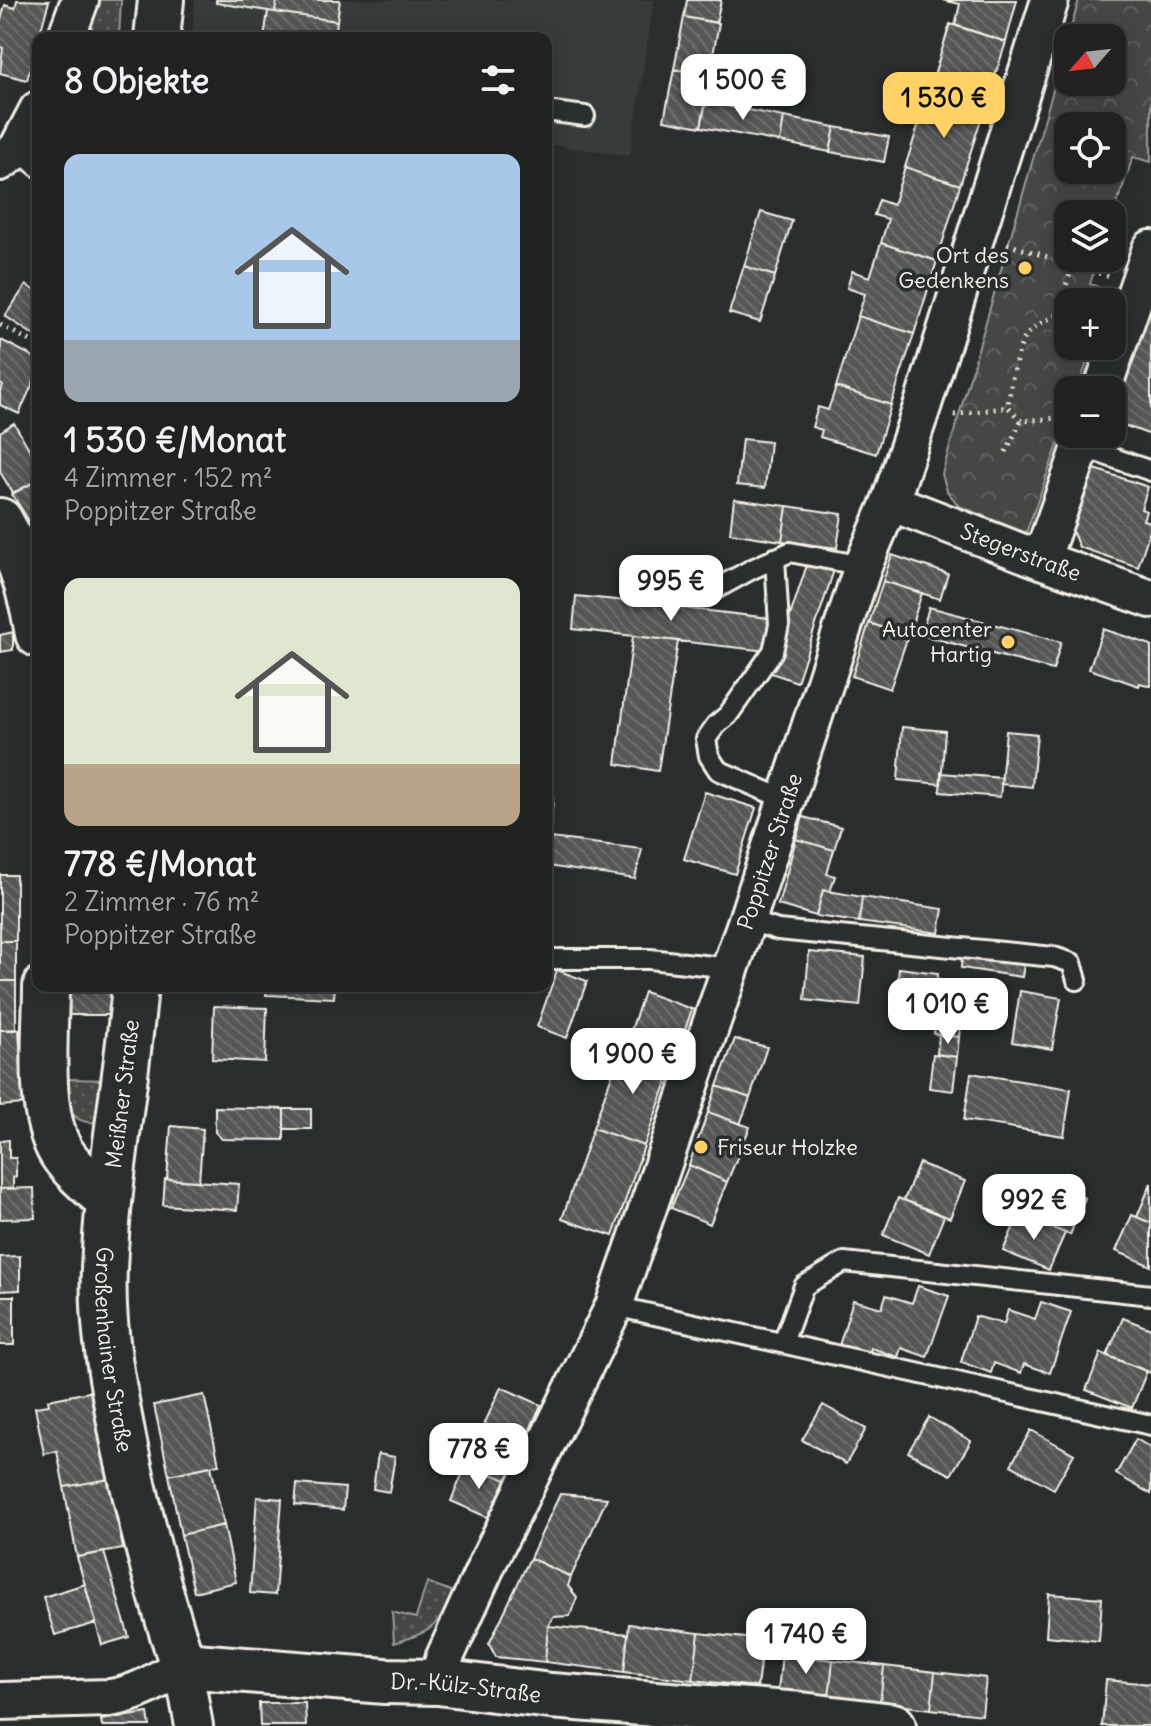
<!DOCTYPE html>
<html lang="de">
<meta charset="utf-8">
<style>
body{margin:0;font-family:Delius,sans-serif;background:#2d2f2f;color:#f1f3f6;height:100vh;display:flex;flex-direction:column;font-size:30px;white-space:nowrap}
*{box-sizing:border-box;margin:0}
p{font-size:26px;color:#a2a4a5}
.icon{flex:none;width:44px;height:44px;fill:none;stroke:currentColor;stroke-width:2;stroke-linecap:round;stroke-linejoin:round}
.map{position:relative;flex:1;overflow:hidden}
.details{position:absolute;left:32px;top:32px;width:520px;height:960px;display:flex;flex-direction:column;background:#202222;border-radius:16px;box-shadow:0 4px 20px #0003,0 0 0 2px #3d3f40}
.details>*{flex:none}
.needle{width:52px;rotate:242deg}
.fabs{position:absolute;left:1054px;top:24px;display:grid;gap:16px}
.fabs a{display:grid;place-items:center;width:72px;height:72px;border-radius:16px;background:#202222;box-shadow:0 4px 20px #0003,0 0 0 2px #3d3f40;font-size:40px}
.price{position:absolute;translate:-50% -68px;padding:0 18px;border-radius:16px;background:#fff;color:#222;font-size:26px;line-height:52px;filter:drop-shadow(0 2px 4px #0008)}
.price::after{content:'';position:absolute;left:50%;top:48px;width:24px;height:18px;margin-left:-12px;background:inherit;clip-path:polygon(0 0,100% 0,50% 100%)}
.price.selected{background:#ffd166;color:#111}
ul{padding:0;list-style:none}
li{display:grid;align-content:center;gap:16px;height:424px;padding:0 32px}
li span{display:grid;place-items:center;height:248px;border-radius:16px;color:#555}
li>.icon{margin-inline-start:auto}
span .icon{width:144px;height:144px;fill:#fffc;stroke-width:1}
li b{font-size:34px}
h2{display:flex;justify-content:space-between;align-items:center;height:96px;padding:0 32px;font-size:34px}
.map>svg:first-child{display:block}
.built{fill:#373a3a}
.grass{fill:url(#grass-dots);stroke:#9c9c96;stroke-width:2}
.park{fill:url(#park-crowns);stroke:#9c9c96;stroke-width:2;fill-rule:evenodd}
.building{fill:url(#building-back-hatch);stroke:#f4f1e8;stroke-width:2}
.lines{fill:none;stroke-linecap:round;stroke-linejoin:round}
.service-casing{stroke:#f4f1e8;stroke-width:24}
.minor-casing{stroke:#f4f1e8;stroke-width:42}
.tertiary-casing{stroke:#f4f1e8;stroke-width:50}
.secondary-casing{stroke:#f4f1e8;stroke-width:50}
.path{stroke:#f4f1e8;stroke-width:5;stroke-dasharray:2 6;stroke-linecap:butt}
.service{stroke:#2a2d2e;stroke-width:18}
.minor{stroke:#2a2d2e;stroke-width:36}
.tertiary{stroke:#2a2d2e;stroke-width:44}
.secondary{stroke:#2a2d2e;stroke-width:44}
.poi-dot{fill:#ffd166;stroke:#2a2d2e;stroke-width:3}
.labels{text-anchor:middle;stroke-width:7;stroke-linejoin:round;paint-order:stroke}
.poi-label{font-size:22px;fill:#f4f1e8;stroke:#2a2d2e;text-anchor:end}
.street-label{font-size:22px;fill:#f4f1e8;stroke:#2a2d2e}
</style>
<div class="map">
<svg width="1151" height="1726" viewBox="0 0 1151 1726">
<defs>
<pattern id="grass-dots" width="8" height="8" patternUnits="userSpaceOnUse" patternTransform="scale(2)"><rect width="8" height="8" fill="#444645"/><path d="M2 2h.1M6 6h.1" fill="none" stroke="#606160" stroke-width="1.8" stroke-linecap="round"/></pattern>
<pattern id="park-crowns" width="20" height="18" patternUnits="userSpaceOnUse" patternTransform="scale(2)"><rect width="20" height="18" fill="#444645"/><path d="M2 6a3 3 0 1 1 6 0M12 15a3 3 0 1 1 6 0" fill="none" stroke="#606160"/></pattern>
<pattern id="building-back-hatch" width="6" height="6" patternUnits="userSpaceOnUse" patternTransform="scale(2)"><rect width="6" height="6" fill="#555756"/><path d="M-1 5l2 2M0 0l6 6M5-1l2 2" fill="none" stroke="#6e706e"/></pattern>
</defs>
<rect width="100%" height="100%" fill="#2a2d2e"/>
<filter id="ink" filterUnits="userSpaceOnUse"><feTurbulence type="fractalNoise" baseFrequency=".0125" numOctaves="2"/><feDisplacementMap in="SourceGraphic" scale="16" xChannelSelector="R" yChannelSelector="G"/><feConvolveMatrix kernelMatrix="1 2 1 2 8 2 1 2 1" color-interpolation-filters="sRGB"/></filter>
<g filter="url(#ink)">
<!-- built -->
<path class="built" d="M195,0h459l-24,156 -84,-12v-106h-354z"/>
<!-- grass -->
<path class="grass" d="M99,0h22l-2,38h-34z
M69,1079l38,1 -6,42c-33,4 -36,-18 -32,-43z
M427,1582l29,11c-22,35 -21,38 -62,50l-2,-31 24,6z"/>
<!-- park -->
<path class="park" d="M1079,0h72v162l-18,-5 -21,61v-4h-44v44h30l-8,26 22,8 -4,10h-40v44h25l-16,44h-9v27l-42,116 -67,-27 -12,-15 -5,-17zM1068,38h44v44h-44zM1068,126h44v44h-44z"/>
<!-- building -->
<path class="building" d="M17,0l32,1 -22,79 -27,-7 3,-25 -3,-1v-24l5,-18 10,3z
M216,0h61l-2,12 -59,-9z
M277,0h63l-3,21 -62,-9z
M687,0h34l-5,23 -32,-6z
M942,0h75l-11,42 -51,-17 5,-21z
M268,11l69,10 -2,17h-71z
M684,17l35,6 -10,53 -35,-7z
M950,24l56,18 -23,71 -55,-18z
M674,69l36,7 -9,51 -37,-7z
M928,95l55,18 -23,72 -55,-18z
M706,102l78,15 -4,25 -79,-15z
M784,117l51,10 -5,25 -50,-10z
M835,127l54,10 -5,25 -54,-10z
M905,167l55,18 -23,76 -56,-18 7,-24 -14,-4 5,-15 14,5z
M761,212l31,9 -17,55 -31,-10z
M881,243l56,18 -23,73 -56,-18 7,-22 -18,-6 5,-17 18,6z
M744,266l31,10 -15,46 -31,-9z
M26,285l12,7v46l-33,-22z
M1151,305v130l-39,-14v-10z
M858,316l56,18 -23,71 -55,-18z
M1,340l37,19v13l-19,42 -19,-9v-14l3,-6 -3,-2z
M836,387l55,18 -15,49 -56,-17 2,-7 -10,-3 6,-20 10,3z
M14,423l24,41v16l-25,13 -13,-21v-40z
M742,439l28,3 -5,46 -28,-3z
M1092,468l56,19 -7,22 5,2 -3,9 8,2v5l-13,40 -59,-20 -7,-16z
M38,480v55l-26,-41z
M734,499l53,7 -5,35 -52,-8z
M787,506l55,8 -5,34 -55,-7z
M892,555l56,19 -8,25 -57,-18z
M809,559l26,8 -38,115 -26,-9z
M883,581l39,12 -14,43 -39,-13z
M576,596l80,8 1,-5 26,3v6l86,10 -3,33 -193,-22z
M929,607l132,35 -8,28 -132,-35z
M869,623l39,13 -18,53 -38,-13z
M1103,629l48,16v41l-11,-3 -1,3 -50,-17z
M13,632v18l-13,2v-17z
M633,636l45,5 -20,130 -42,-7z
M902,727l43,4 -4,53 -43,-4z
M1006,731l31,3 -5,53 -31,-3z
M941,773l61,5 -2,19 -60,-5z
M705,792l51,16 -21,66 -51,-15z
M546,797l7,1 -6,68h-1z
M803,817l38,10 -7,23 -38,-11z
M550,838l92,11 -7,30 -88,-13z
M796,839l38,11 -7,24 8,2 -5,16 -7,-2 -7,26 -38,-11z
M0,875h16v66h-16z
M823,890l39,7 -3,25 -43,-6z
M862,897l81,12 -4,24 -80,-11z
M0,941h16v40h-16z
M809,952l56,5 -5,49 -55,-6z
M962,956l62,8 -2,13 -61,-9z
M899,968l39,5 -2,20 -39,-4z
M557,970l30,11 -20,57 -30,-11z
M0,981h16v49h-16z
M70,986h42v29h-43z
M267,986h68l-1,12 -68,-3z
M897,989l39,4 -1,8 28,4 -2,17 -67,-9z
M1020,991l41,7 -9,51 -40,-7z
M644,992l48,17 -19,56 -48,-17z
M214,1006l53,2 -2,54 -53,-3z
M935,1019l26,3 -2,15 -25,-3z
M19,1029l4,75 -23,2v-76z
M939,1035l20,2 -2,20 -20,-3z
M735,1039l32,8 -17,51 -33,-12z
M622,1047l51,18 -29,81 -51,-18z
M933,1054l24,3 -4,34 -24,-3z
M971,1073l100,16 -7,47 -100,-16z
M717,1086l33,12 -10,26 -32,-12z
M215,1107l69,2v31l-62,-1 -7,-7z
M284,1109h27v20h-27z
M708,1112l42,15 -23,55 -38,-17z
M171,1126l32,3 -4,52 -32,-2z
M593,1128l51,18 -31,90 -51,-17z
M9,1140v18h7v19h-3v12h-13v-48z
M919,1163l46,18 -15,37 -46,-18z
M689,1165l38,17 -17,42 -39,-16z
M165,1179l74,5 -2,26 -74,-5z
M1040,1179l45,19 -15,37 -46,-18z
M1151,1183v40l-14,-6z
M34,1188l1,30 -35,1v-30z
M898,1198l46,18 -15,38 -46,-19z
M1019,1214l46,19 -16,37 -46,-19z
M1132,1215l19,8v43l-35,-15z
M20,1256v34l-20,1v-34z
M918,1286l31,10 -22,61 -26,-9 -3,9 -27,-9 -3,9 -29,-11 14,-46 29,8 4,-13 26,8z
M0,1296h14v49h-14z
M1041,1302l30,10 -21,61 -26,-9 -3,9 -27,-10 -3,10 -30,-11 14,-46 29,8 4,-14 27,9z
M1123,1318l28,11v44l-44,-17z
M1101,1353l46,18 -15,37 -46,-18z
M501,1387l40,18 -17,38 -40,-18z
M94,1391l16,88 -46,8 -7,-36 -13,3 -9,-47 14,-2 -1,-5z
M204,1395l15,69 -50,11 -15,-70z
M823,1405l43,24 -20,35 -44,-24z
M929,1417l42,24 -20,34 -43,-23z
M484,1425l40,18 -16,38 -41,-18z
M1031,1430l43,24 -20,35 -43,-24z
M1136,1439l15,9v46l-35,-20z
M378,1454l17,3 -6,35 -16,-3z
M467,1463l41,18 -17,38 -40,-18z
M211,1466l13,59 -43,10 -12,-60z
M110,1479l13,70 -46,8 -13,-70z
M297,1484l48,4 -2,22 -48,-5z
M560,1494l47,4 -36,79 -41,-19z
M257,1497l25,2 -7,96 -25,-2z
M224,1525l12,57 -42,10 -13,-57z
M104,1552l25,85 -27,8 -25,-88z
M530,1558l41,19 -3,9 9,11 -7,19 -17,1 -5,9 -3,36 -49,-5 -7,-13z
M85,1584l11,39 -41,12 -12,-38z
M1049,1594l53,4 -3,43 -53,-5z
M629,1624l70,9 -6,47 -69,-8z
M548,1626l80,8 -4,38 -79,-10z
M699,1633l64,7 -6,47 -64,-7z
M782,1654l51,6 -4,37 -51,-6z
M833,1660l51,6 -4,37 -51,-6z
M884,1666l51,6 -4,37 -51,-6z
M935,1672l51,6 -4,37 -51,-6z
M1106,1680l45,4v42h-49z
M259,1703h46l1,23h-46z
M148,1713l2,13h-48l-1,-6z"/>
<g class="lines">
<!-- service casing -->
<g class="service-casing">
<path id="service" d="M546,111l39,5
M17,150l21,17
M1082,447l69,24
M775,558l4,67 -6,26 -45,64 -12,10 -10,14 3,17 9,14 68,30
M712,591l40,-22 38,-17 73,14
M747,920l31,10 276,27 18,6 5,17
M546,959h104l80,9
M614,1306l537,119
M783,1343l21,-57 40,-24 307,33"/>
</g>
<!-- minor casing -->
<g class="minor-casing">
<g id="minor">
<path d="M66,38l14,-38"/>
<path d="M0,162l17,-12 21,-40"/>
<path d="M1102,390l49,-141"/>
<path id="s1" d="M890,502l151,58 110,39"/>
<path d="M1041,560l45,-126"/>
<path id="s2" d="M438,1682l6,-23 44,-97 126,-256 133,-386 116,-354 27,-64 33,-98 127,-404"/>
<path d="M0,1701l110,-3c28,-4 49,-18 73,-33l11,61"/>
</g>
</g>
<!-- tertiary casing -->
<g class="tertiary-casing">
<path id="tertiary" d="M0,521c20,35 32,74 38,113
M46,986c0,47 -9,125 15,166 12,19 32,34 48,49"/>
</g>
<!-- secondary casing -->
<g class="secondary-casing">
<g id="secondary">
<path d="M157,38l4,-38"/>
<path id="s3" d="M135,986c-8,94 -27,188 -31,283 -3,58 9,117 20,174 16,76 34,149 59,222l202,16 53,1 113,14 250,19 92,11"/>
</g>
</g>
<!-- path -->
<path class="path" d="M1007,244l101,32
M1056,315l17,-50
M0,325l38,20
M954,415l54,-8
M1021,421l-13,-14c1,-16 8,-56 17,-69 8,-11 19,-17 31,-23l12,4
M1006,452l15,-31 38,-3"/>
<!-- service -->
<use href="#service" class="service"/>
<!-- minor -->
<use href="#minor" class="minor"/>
<!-- tertiary -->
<use href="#tertiary" class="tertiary"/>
<!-- secondary -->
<use href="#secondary" class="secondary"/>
</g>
</g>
<!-- markers -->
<g class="poi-dot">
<circle cx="1025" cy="268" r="8"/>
<circle cx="1008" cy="642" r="8"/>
<circle cx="701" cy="1147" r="8"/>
</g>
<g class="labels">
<!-- poi labels -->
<g class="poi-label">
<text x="1009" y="263">Ort des<tspan x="1009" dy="25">Gedenkens</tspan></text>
<text x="992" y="637">Autocenter<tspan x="992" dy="25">Hartig</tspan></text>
<text x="717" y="1155" text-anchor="start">Friseur Holzke</text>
</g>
<!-- street labels -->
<g class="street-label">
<text dy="8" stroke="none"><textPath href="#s1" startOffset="140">Stegerstraße</textPath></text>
<text dy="8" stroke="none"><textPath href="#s2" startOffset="896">Poppitzer Straße</textPath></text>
<text transform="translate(122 1094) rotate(-83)" y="8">Meißner Straße</text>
<text dy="8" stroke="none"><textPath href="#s3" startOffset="366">Großenhainer Straße</textPath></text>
<text dy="8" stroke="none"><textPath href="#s3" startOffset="974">Dr.-Külz-Straße</textPath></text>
</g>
</g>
</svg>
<div class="fabs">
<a><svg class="needle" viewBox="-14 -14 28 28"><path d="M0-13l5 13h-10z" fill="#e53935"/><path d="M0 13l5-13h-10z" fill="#a2a4a5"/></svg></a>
<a><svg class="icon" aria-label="locate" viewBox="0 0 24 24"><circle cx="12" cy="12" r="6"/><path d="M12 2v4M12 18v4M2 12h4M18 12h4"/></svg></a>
<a><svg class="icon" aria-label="layers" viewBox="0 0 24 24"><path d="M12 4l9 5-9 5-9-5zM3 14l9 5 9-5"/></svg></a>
<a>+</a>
<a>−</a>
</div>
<b class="price" style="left:743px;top:122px">1 500 €</b>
<b class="price selected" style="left:944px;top:140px">1 530 €</b>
<b class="price" style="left:671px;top:623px">995 €</b>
<b class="price" style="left:948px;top:1046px">1 010 €</b>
<b class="price" style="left:633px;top:1096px">1 900 €</b>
<b class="price" style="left:1034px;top:1242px">992 €</b>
<b class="price" style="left:479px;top:1491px">778 €</b>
<b class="price" style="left:806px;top:1676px">1 740 €</b>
<section class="details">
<h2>8 Objekte<svg class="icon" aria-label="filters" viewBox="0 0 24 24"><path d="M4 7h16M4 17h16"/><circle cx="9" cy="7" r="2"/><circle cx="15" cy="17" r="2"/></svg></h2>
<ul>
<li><span style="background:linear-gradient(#a9c7e8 75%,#9aa5b1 0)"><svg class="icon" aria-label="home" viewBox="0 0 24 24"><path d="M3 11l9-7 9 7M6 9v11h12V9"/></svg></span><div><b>1 530 €/Monat</b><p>4 Zimmer · 152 m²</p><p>Poppitzer Straße</p></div></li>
<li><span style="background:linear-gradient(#dfe7d0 75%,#b9a48a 0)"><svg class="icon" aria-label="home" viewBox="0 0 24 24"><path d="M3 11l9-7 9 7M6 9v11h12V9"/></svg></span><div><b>778 €/Monat</b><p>2 Zimmer · 76 m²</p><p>Poppitzer Straße</p></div></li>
</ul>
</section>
</div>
